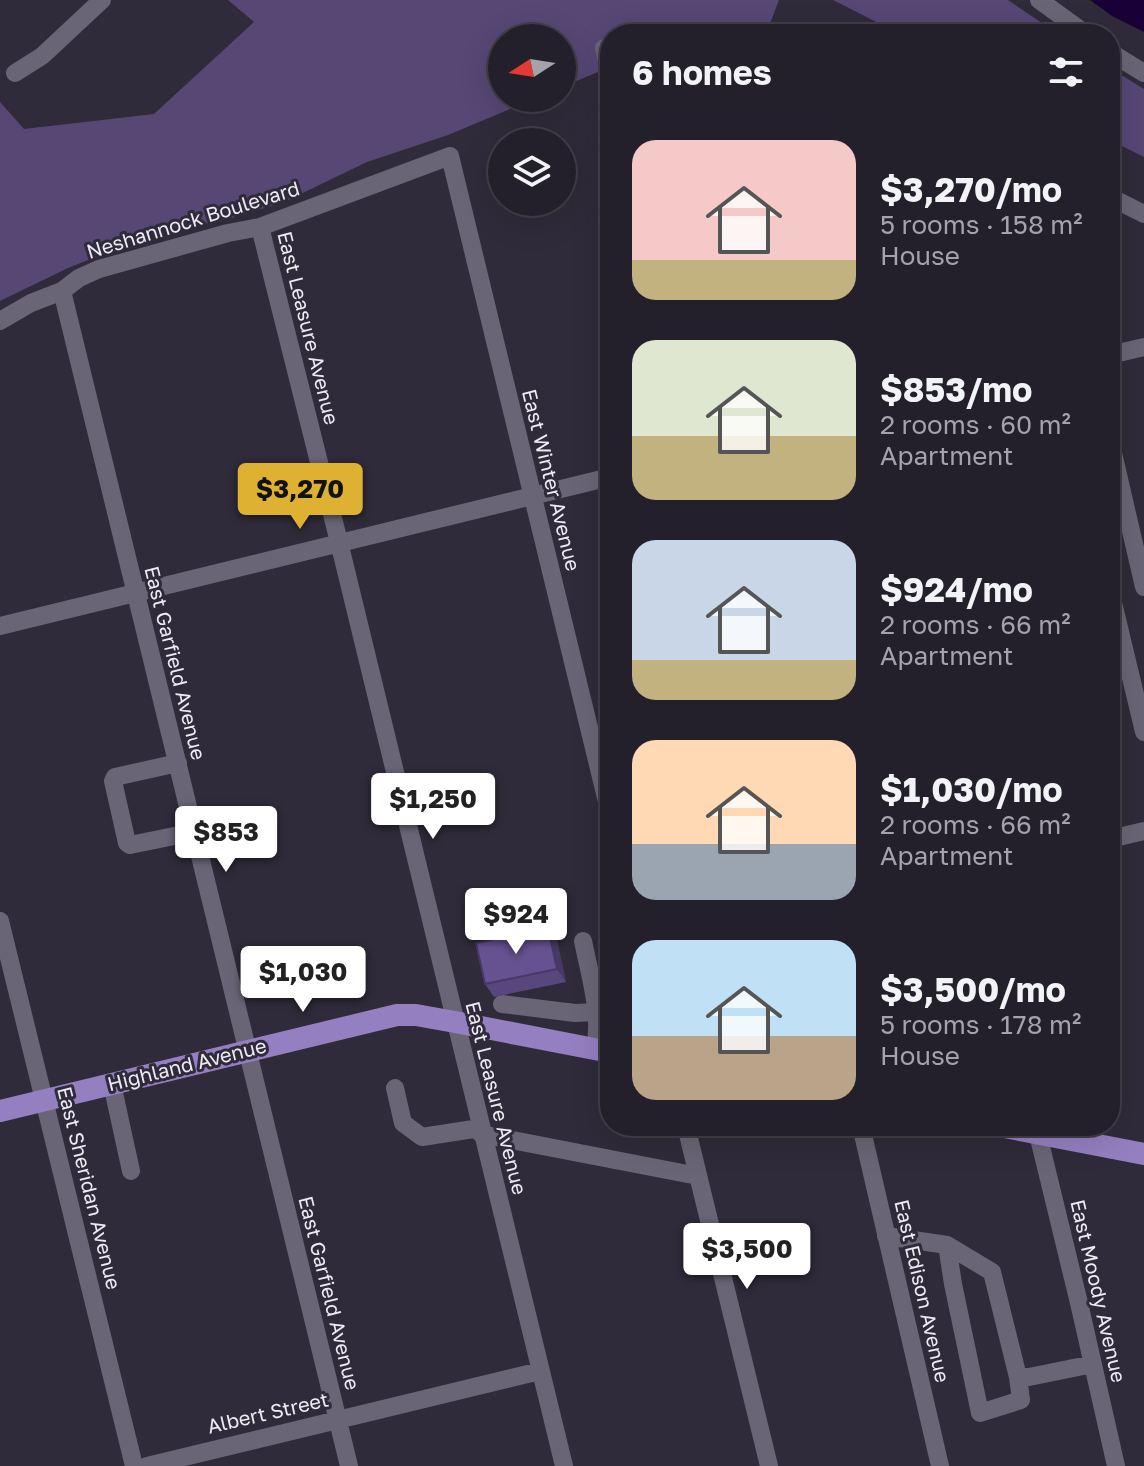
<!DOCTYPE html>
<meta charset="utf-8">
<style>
body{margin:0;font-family:"Golos Text",sans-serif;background:#2f2d38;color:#f1f3f6;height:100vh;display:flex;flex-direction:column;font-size:30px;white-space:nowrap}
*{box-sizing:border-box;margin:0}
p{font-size:26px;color:#a3a3a9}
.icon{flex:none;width:44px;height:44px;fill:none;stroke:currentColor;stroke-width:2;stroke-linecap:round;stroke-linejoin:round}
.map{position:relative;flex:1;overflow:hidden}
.details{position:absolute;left:600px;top:24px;width:520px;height:1112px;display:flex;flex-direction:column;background:#23202c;border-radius:32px;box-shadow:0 8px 32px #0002,0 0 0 2px #403e48}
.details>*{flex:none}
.needle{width:52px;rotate:258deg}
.tools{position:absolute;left:488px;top:24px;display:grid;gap:16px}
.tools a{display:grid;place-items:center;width:88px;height:88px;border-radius:50%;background:#23202c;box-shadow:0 8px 32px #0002,0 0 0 2px #403e48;font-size:40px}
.price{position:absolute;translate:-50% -68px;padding:0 18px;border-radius:8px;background:#fff;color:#222;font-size:26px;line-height:52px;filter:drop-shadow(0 2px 4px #0008)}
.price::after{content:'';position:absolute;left:50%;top:48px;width:24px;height:18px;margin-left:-12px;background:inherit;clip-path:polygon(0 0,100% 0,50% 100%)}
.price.selected{background:#deb133;color:#111}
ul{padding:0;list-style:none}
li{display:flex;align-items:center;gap:24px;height:200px;padding:0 32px}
li span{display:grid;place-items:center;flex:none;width:224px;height:160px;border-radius:24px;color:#555}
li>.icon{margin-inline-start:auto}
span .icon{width:96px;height:96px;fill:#fffc;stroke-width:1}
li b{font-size:34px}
h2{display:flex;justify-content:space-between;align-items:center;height:96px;padding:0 32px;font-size:34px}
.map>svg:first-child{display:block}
.green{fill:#564775}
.water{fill:#190036}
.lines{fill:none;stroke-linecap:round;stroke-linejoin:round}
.minor{stroke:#6a6576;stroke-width:18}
.major{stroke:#947fc0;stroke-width:22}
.wall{fill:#58477c}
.shaded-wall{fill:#473965}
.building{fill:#665290;stroke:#473965;stroke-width:2}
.labels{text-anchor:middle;stroke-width:6;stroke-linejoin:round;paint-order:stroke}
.street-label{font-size:20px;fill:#eeebf5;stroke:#2f2b3a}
</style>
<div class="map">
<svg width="1144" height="1466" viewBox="0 0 1144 1466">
<rect width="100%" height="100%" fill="#2f2b3a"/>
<!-- green -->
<path class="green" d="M228,0h551l-13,34h-156v33l-48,20v-49h-60v60h34l-88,37 -81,27 -83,40 -52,16 -84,18 -80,32 -68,33v-199l24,27 130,-15 100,-92z
M833,0h175l50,34h-158z
M1110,68l34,21v68l-34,-17z"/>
<!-- water -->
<path class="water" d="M1090,0h54v32l-32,-16z"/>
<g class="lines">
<!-- minor -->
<path class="minor" d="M1039,0l47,34
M604,48l6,26
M1110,52l34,21
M15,73l27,-17 60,-56
M1110,197l34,17
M260,227l79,315 225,924
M62,291l287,1175
M0,321l31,-18 31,-12 17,-13 20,-9 129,-36 32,-6 190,-71 160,658
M1110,355l34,-8
M1110,440l34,147
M1110,590l34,142
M0,626l610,-149
M178,763l-63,14 -2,4 14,62 3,2 64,-13
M1110,839l34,-8
M0,921l134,545
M583,941c7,35 19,73 12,109
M502,1004l73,9 22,-1
M112,1084l19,87
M395,1088l8,35 19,14 58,-9
M686,1126l83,340
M861,1126l79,340
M1036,1126l43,177 37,163
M481,1134l217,42
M886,1236l61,9 45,27 26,105h11l64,-13
M947,1245l6,39 27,129 41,-13 -3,-23
M147,1466l393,-95"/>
<!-- major -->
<path class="major" d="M0,1111l397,-96h19l39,7 155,30
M999,1126l145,28"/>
</g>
<!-- wall -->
<path class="wall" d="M548,928l9,13 9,41 -72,15 -9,-13z"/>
<!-- shaded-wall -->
<path class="shaded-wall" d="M548,928l9,13 9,41 -9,-13z"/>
<!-- building -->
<path class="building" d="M548,928l9,41 -72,15 -9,-41z"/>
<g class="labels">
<!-- street labels -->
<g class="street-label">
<text transform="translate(193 220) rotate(-17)" y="7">Neshannock Boulevard</text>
<text transform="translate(308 328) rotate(76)" y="7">East Leasure Avenue</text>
<text transform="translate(551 480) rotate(76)" y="7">East Winter Avenue</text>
<text transform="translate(175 663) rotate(76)" y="7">East Garfield Avenue</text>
<text transform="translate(187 1065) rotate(-14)" y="7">Highland Avenue</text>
<text transform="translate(496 1098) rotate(76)" y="7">East Leasure Avenue</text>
<text transform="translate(89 1188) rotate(76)" y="7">East Sheridan Avenue</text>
<text transform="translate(922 1291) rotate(77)" y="7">East Edison Avenue</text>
<text transform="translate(1098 1291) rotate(77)" y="7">East Moody Avenue</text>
<text transform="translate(329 1293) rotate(76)" y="7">East Garfield Avenue</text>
<text transform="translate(268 1413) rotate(-13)" y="7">Albert Street</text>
</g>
</g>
</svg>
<div class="tools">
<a><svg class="needle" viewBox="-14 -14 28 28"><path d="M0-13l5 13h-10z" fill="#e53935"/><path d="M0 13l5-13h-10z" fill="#a3a3a9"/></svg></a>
<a><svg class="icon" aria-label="layers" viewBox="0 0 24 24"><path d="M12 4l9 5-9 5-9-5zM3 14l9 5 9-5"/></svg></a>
</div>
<b class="price selected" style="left:300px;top:531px">$3,270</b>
<b class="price" style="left:433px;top:841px">$1,250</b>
<b class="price" style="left:226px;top:874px">$853</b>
<b class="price" style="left:516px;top:956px">$924</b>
<b class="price" style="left:303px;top:1014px">$1,030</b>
<b class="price" style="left:747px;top:1291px">$3,500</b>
<section class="details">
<h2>6 homes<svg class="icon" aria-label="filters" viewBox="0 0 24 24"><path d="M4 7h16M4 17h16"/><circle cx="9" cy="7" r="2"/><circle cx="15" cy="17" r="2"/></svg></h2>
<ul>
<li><span style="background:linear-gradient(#f6c9c9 75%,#c2b280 0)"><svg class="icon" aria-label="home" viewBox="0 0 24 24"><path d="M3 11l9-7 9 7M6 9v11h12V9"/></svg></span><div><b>$3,270/mo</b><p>5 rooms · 158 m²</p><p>House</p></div></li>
<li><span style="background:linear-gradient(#dfe7d0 60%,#c2b280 0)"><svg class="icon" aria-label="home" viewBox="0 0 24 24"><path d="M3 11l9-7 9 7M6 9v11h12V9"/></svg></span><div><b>$853/mo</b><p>2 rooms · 60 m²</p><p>Apartment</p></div></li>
<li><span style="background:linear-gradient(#c9d6e8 75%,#c2b280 0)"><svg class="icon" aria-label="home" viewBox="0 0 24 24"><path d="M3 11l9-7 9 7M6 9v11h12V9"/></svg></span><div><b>$924/mo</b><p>2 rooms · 66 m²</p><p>Apartment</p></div></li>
<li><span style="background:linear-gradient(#ffd9b3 65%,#9aa5b1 0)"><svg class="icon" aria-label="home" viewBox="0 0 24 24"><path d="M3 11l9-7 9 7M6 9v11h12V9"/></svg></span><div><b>$1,030/mo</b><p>2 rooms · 66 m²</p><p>Apartment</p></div></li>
<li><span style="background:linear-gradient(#bfe0f5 60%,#b9a48a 0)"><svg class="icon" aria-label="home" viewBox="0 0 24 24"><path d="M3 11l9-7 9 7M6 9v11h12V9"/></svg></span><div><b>$3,500/mo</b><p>5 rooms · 178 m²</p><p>House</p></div></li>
</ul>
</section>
</div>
